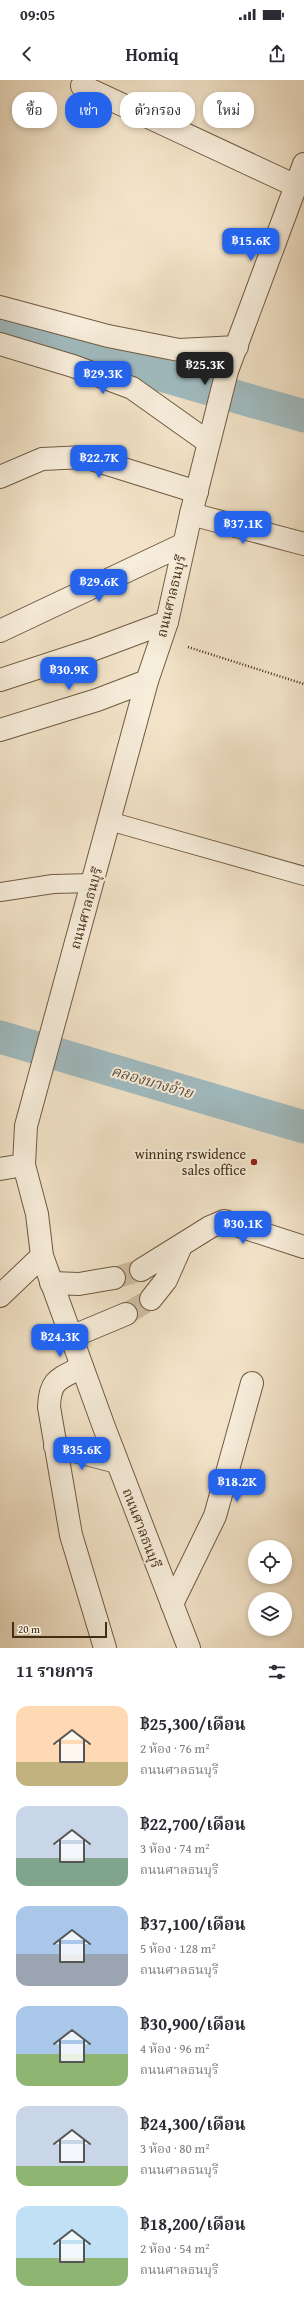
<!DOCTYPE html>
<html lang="th">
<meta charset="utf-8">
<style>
body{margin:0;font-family:"Gentium Book Plus","Noto Serif Thai",serif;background:#f7f7f7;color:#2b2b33;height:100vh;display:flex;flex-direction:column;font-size:15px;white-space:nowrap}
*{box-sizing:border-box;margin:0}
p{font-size:13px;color:#7c7c81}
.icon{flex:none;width:22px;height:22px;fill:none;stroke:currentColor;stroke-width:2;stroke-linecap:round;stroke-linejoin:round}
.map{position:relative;height:1568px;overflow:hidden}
.panel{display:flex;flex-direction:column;background:#fff;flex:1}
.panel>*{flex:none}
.hud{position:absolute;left:12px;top:12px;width:280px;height:36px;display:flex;gap:8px}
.controls{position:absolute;left:248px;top:1460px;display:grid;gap:8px}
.controls a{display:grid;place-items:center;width:44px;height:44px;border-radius:50%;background:#fff;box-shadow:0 2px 6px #0003;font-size:20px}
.scale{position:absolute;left:12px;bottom:10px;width:95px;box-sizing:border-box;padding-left:4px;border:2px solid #432d13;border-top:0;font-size:11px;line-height:14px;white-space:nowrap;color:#432d13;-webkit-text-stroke:3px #f7eddb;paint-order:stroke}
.price{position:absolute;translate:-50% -34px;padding:0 9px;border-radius:8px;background:#2563eb;color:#fff;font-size:13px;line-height:26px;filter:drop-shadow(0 1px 2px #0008)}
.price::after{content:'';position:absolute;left:50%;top:24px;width:12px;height:9px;margin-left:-6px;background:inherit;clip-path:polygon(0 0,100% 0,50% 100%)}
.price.on{background:#222;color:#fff}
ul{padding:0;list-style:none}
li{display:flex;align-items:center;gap:12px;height:100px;padding:0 16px}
li span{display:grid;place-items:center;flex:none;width:112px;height:80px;border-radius:12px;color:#555}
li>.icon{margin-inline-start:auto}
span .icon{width:48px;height:48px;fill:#fffc;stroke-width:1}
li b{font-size:17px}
h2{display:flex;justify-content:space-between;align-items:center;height:48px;padding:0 16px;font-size:17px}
.tag{padding:0 14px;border-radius:16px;background:#fff;box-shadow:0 2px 6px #0003;font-size:14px;line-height:36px}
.tag.on{background:#2563eb;color:#fff}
.status{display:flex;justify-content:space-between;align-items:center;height:28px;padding:0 20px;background:#fff;direction:ltr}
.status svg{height:11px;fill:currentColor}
header{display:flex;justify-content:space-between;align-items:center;height:52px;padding:0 16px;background:#fff;font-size:18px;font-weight:600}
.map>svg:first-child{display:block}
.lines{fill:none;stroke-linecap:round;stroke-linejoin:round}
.canal{stroke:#a0bbc0;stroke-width:33}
.minor-tunnel{stroke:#cfbfa4;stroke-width:22;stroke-dasharray:22 11;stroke-linecap:butt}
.service-casing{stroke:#6f5a40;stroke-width:20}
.minor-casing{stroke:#6f5a40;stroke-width:24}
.tertiary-casing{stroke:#6f5a40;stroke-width:24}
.path{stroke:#432d13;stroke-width:2.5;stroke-dasharray:1 2;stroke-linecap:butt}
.service{stroke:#f7eddb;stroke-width:18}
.minor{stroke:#f7eddb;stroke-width:22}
.tertiary{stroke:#f7eddb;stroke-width:22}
.poi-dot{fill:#8f2418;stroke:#f7eddb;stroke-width:1.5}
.labels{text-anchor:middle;stroke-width:4;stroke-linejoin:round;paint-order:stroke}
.street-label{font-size:14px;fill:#432d13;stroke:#f7eddb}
.poi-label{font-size:14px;fill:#432d13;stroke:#f7eddb;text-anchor:end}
.water-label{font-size:15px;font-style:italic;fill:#5a503e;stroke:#f7eddb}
</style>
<div class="status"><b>09:05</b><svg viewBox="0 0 49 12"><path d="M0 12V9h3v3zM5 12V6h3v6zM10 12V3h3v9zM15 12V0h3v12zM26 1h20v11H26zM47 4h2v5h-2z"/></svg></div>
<header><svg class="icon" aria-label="back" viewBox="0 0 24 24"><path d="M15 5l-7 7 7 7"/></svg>Homiq<svg class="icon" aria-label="share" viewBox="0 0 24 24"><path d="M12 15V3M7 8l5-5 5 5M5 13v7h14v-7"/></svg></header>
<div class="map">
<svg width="304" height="1568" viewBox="0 0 304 1568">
<rect width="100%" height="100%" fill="#f2e3c8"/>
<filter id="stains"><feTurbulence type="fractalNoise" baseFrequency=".005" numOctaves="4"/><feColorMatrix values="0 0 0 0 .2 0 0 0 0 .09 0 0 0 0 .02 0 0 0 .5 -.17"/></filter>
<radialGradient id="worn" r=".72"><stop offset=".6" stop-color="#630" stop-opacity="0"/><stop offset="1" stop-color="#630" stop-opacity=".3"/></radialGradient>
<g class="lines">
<!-- canal -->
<path class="canal" d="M0,249l304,87
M0,957l304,90"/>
<!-- minor-tunnel -->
<path class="minor-tunnel" d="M114,1198l27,-8
M126,1234l25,-15"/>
<!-- service casing -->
<g class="service-casing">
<path id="service" d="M109,741l195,55
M0,812l53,-8 40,-1"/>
</g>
<!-- minor casing -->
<g class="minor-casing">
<path id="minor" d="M82,6l214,100
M0,227l108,29 71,14 58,-3
M0,264l73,22 59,22 76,54
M0,397l42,-18 43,-2 112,35
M191,434l113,30
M0,551l184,-87
M0,600l92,-30 75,-28
M0,650l97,-30 50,-19
M0,1089l24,-4
M141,1190l69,-43 14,-6 80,26
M51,1203l28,1 35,-6
M0,1216l42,-40
M151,1219l15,-19 15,-34
M70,1255l13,-3 43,-18
M82,1287c-23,12 -32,12 -33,40l22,128 34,113
M55,1366l62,16
M172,1524l43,-88 37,-133"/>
</g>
<!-- tertiary casing -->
<g class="tertiary-casing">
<path id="tertiary" d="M189,1568l-85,-221 -62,-171 -5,-42 -13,-49 2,-39 121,-445 20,-59 24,-108 36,-143 77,-207"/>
</g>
<!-- path -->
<path class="path" d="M188,567l116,37"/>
<!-- service -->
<use href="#service" class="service"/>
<!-- minor -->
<use href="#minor" class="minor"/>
<!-- tertiary -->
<use href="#tertiary" class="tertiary"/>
</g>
<!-- markers -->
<circle class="poi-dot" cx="254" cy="1082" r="4"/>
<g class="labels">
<!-- street labels -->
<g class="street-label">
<text transform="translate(171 516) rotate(-76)" y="5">ถนนศาลธนบุรี</text>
<text transform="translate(86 828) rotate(-74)" y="5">ถนนศาลธนบุรี</text>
<text transform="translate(142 1448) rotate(69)" y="5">ถนนศาลธนบุรี</text>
</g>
<!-- poi labels -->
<g class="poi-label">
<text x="246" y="1079">winning rswidence<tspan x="246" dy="16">sales office</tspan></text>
</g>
<!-- water labels -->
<g class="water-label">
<text transform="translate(152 1002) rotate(16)" y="5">คลองบางอ้าย</text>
</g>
</g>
<rect width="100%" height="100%" filter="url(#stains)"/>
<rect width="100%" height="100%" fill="url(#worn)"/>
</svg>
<div class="controls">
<a><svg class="icon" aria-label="locate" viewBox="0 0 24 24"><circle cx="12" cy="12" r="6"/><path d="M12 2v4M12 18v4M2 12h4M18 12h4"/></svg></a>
<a><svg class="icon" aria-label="layers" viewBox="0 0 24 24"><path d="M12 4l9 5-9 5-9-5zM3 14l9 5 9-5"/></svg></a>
</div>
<div class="scale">20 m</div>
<b class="price" style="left:251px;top:182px">฿15.6K</b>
<b class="price on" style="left:205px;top:306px">฿25.3K</b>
<b class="price" style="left:103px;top:315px">฿29.3K</b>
<b class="price" style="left:99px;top:399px">฿22.7K</b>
<b class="price" style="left:243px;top:465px">฿37.1K</b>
<b class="price" style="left:99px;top:523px">฿29.6K</b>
<b class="price" style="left:69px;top:611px">฿30.9K</b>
<b class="price" style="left:243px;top:1165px">฿30.1K</b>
<b class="price" style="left:60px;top:1278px">฿24.3K</b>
<b class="price" style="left:82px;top:1391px">฿35.6K</b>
<b class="price" style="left:237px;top:1423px">฿18.2K</b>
<div class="hud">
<a class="tag">ซื้อ</a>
<a class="tag on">เช่า</a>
<a class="tag">ตัวกรอง</a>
<a class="tag">ใหม่</a>
</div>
</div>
<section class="panel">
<h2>11 รายการ<svg class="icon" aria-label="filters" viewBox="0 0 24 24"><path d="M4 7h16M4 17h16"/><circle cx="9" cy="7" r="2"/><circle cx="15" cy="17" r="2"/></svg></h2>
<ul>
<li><span style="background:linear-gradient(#ffd9b3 70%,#c2b280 0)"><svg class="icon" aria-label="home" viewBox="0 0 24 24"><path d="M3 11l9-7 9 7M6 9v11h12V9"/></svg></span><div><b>฿25,300/เดือน</b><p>2 ห้อง · 76 m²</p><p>ถนนศาลธนบุรี</p></div></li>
<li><span style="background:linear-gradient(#c9d6e8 65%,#7fa58c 0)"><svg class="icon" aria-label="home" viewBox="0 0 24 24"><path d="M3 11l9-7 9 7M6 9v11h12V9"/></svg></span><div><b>฿22,700/เดือน</b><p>3 ห้อง · 74 m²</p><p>ถนนศาลธนบุรี</p></div></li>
<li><span style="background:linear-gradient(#a9c7e8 60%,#9aa5b1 0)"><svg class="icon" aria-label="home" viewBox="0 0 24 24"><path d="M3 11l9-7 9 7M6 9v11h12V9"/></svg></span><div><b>฿37,100/เดือน</b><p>5 ห้อง · 128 m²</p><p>ถนนศาลธนบุรี</p></div></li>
<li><span style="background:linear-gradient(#a9c7e8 60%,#8fb573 0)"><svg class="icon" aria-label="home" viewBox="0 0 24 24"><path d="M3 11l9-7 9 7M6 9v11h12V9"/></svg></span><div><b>฿30,900/เดือน</b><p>4 ห้อง · 96 m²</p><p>ถนนศาลธนบุรี</p></div></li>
<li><span style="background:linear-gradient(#c9d6e8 75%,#8fb573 0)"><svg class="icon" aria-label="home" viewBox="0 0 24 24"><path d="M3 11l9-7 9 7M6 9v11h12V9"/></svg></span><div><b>฿24,300/เดือน</b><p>3 ห้อง · 80 m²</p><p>ถนนศาลธนบุรี</p></div></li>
<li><span style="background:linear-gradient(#bfe0f5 65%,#8fb573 0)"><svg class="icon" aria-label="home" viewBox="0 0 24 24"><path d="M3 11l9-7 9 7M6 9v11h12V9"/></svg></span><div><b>฿18,200/เดือน</b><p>2 ห้อง · 54 m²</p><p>ถนนศาลธนบุรี</p></div></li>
</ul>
</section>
